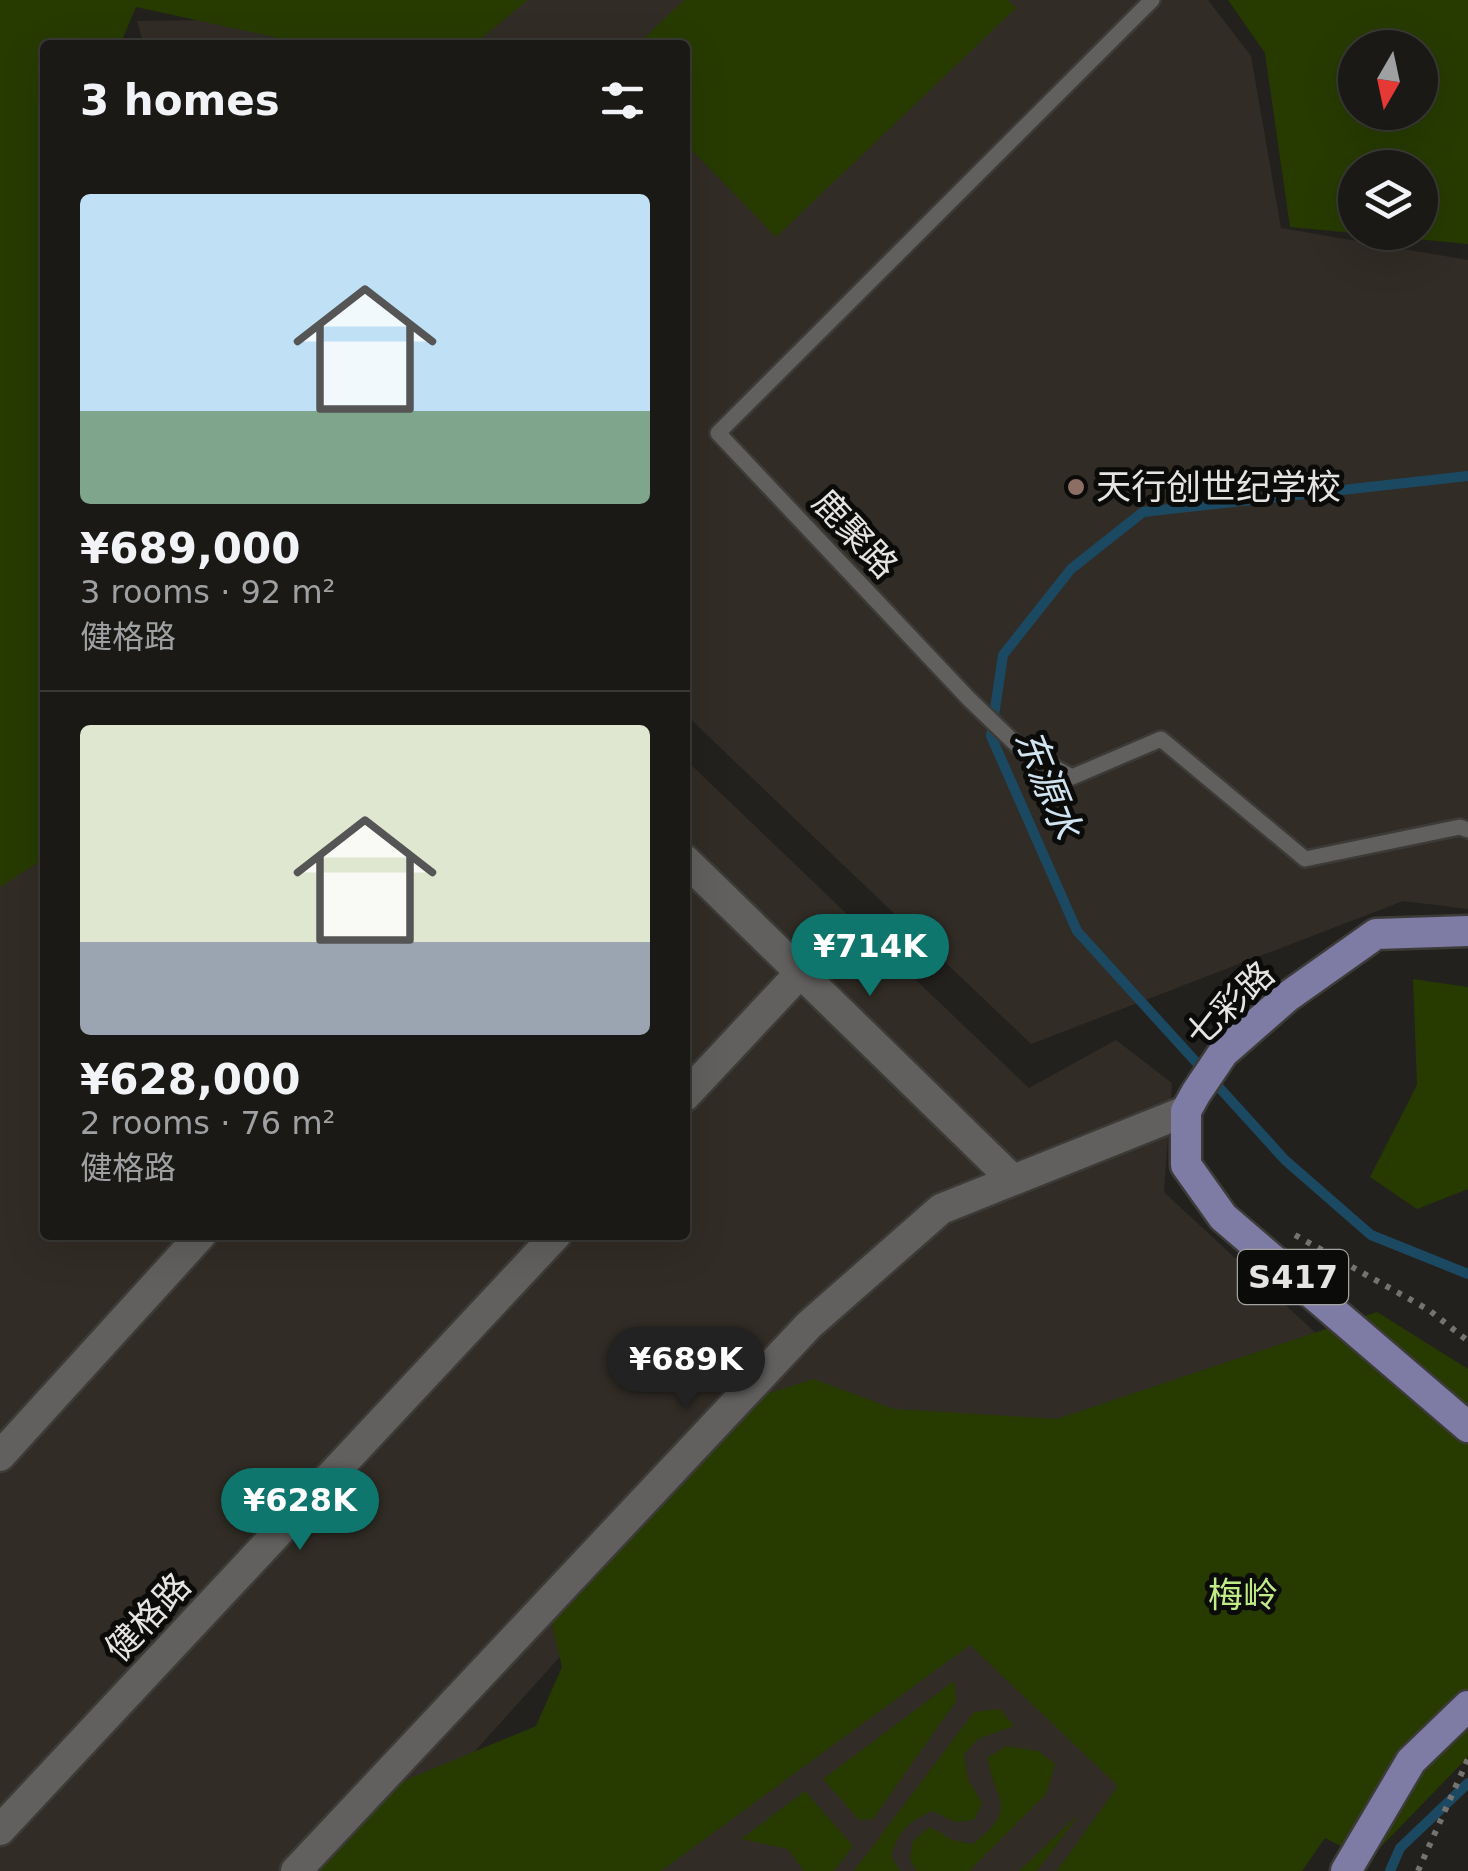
<!DOCTYPE html>
<meta charset="utf-8">
<style>
body{margin:0;font-family:"DejaVu Sans","Noto Sans SC",sans-serif;background:#23221f;color:#f1f3f6;height:100vh;display:flex;flex-direction:column;font-size:38px;white-space:nowrap}
*{box-sizing:border-box;margin:0}
p{font-size:32px;color:#9fa0a1}
.icon{flex:none;width:55px;height:55px;fill:none;stroke:currentColor;stroke-width:2;stroke-linecap:round;stroke-linejoin:round}
.map{position:relative;flex:1;overflow:hidden}
.details{position:absolute;left:40px;top:40px;width:650px;height:1200px;display:flex;flex-direction:column;background:#1a1916;border-radius:10px;box-shadow:0 10px 40px #0002,0 0 0 2px #383835}
.details>*{flex:none}
.needle{width:65px;rotate:189deg}
.tools{position:absolute;left:1338px;top:30px;display:grid;gap:20px}
.tools a{display:grid;place-items:center;width:100px;height:100px;border-radius:50%;background:#1a1916;box-shadow:0 10px 40px #0002,0 0 0 2px #383835;font-size:50px}
.price{position:absolute;translate:-50% -85px;padding:0 22px;border-radius:35px;background:#0f766e;color:#fff;font-size:32px;line-height:65px;filter:drop-shadow(0 2px 5px #0008)}
.price::after{content:'';position:absolute;left:50%;top:60px;width:30px;height:22px;margin-left:-15px;background:inherit;clip-path:polygon(0 0,100% 0,50% 100%)}
.price.active{background:#222;color:#fff}
ul{padding:0;list-style:none}
li{display:grid;align-content:center;gap:20px;height:530px;padding:0 40px}
li+li{border-top:2px solid #383835}
li span{display:grid;place-items:center;height:310px;border-radius:10px;color:#555}
li>.icon{margin-inline-start:auto}
span .icon{width:180px;height:180px;fill:#fffc;stroke-width:1}
li b{font-size:42px}
h2{display:flex;justify-content:space-between;align-items:center;height:120px;padding:0 40px;font-size:42px}
.map>svg:first-child{display:block}
.built{fill:#312c25}
.green{fill:#273b00;fill-rule:evenodd}
.lines{fill:none;stroke-linecap:round;stroke-linejoin:round}
.stream{stroke:#1c4962;stroke-width:10}
.service-casing{stroke:#3c3b38;stroke-width:20}
.minor-casing{stroke:#3c3b38;stroke-width:35}
.tertiary-casing{stroke:#3c3b38;stroke-width:35}
.primary-casing{stroke:#3c3b38;stroke-width:35}
.path{stroke:#747370;stroke-width:6;stroke-dasharray:5 8;stroke-linecap:butt}
.service{stroke:#62605e;stroke-width:15}
.minor{stroke:#62605e;stroke-width:30}
.tertiary{stroke:#62605e;stroke-width:30}
.primary{stroke:#7e7ca5;stroke-width:30}
.education-dot{fill:#8d6e63;stroke:#0b0b0a;stroke-width:4}
.labels{text-anchor:middle;stroke-width:10;stroke-linejoin:round;paint-order:stroke}
.shield{fill:#0b0b0a;stroke:#a4a3a1;stroke-width:2.5}
.shield-label{font-size:32px;font-weight:bold;fill:#e5e4e2}
.poi-label{font-size:35px;fill:#e5e4e2;stroke:#0b0b0a;text-anchor:start}
.street-label{font-size:35px;fill:#e5e4e2;stroke:#0b0b0a}
.park-label{font-size:35px;fill:#c0ec85;stroke:#0b0b0a}
.water-label{font-size:38px;font-style:italic;fill:#cfe3f0;stroke:#0b0b0a}
</style>
<div class="map">
<svg width="1468" height="1871" viewBox="0 0 1468 1871">
<rect width="100%" height="100%" fill="#23211e"/>
<!-- built -->
<path class="built" d="M469,0h739l43,56 30,172 187,32v649l-65,-8 -372,143 -346,-330v-669h-279z
M286,19l97,26h-239l-7,-24z
M685,759l344,329 87,-48 56,43 -8,109 171,159 -324,155 -246,-77 -398,442h-367v-1014l45,-49v427h640z
M967,1615l186,188 -54,68h-480z"/>
<!-- green -->
<path class="green" d="M0,0h528l-55,45h-161l-176,-38 -16,38h-75v813l-45,29z
M684,0h324l8,8 -240,229 -91,-94v-98h-48z
M1228,0h240v244l-178,-17 -25,-174zM1355,48h65v64h-65zM1355,168h65v64h-65z
M1413,979l55,8v202l-51,20 -47,-32 47,-92z
M1377,1312l91,57v388l-100,103 -43,-22 -23,33h-245l61,-85 -148,-141 -309,226h-349l70,-81 154,-64 26,-59 -18,-78 212,-192 58,-18 80,30 163,10z
M954,1681l2,20 -83,118 -14,1 -36,-41z
M1000,1709l14,17 -36,13 -14,15 4,26 14,23 -8,17 -19,2 -23,-11c-23,10 -34,20 -41,45l9,15h-46l120,-159z
M1007,1746l31,5 17,13 -9,30 -77,77h-52l-7,-12 3,-18 17,-14 22,13 21,4c49,-37 19,-45 15,-87z
M805,1791l48,55 -19,25h-30l-16,-22 -47,-10z
M1080,1813l-43,58h-18z"/>
<g class="lines">
<!-- stream -->
<path class="stream" d="M1468,476l-325,36 -72,57 -68,86 -12,81 86,195 208,229 86,75 97,39
M1390,1871l10,-23 68,-65"/>
<!-- service casing -->
<g class="service-casing">
<path id="service" d="M1152,0l-434,433 251,266 52,50 51,28 89,-38 144,120 155,-32 8,3"/>
</g>
<!-- minor casing -->
<g class="minor-casing">
<path id="minor" d="M685,1096l115,-123
M0,1830l556,-595"/>
</g>
<!-- tertiary casing -->
<g class="tertiary-casing">
<path id="tertiary" d="M685,860l328,320
M0,1456l201,-221
M296,1871l513,-546 132,-116 245,-98"/>
</g>
<!-- primary casing -->
<g class="primary-casing">
<path id="primary" d="M1468,931l-92,3 -89,63 -64,56 -27,40 -10,18v54l37,52 245,210
M1346,1871l65,-110 57,-55"/>
</g>
<!-- path -->
<path class="path" d="M1295,1235l134,75 39,31
M1418,1871l50,-112"/>
<!-- service -->
<use href="#service" class="service"/>
<!-- minor -->
<use href="#minor" class="minor"/>
<!-- tertiary -->
<use href="#tertiary" class="tertiary"/>
<!-- primary -->
<use href="#primary" class="primary"/>
</g>
<!-- markers -->
<circle class="education-dot" cx="1076" cy="487" r="10"/>
<g class="labels">
<!-- shield labels -->
<rect class="shield" x="1238" y="1250" width="110" height="54" rx="8"/>
<g class="shield-label">
<text x="1293" y="1288">S417</text>
</g>
<!-- poi labels -->
<g class="poi-label">
<text x="1096" y="499">天行创世纪学校</text>
</g>
<!-- street labels -->
<g class="street-label">
<text transform="translate(855 534) rotate(47)" y="12">鹿聚路</text>
<text transform="translate(1230 1004) rotate(-43)" y="12">七彩路</text>
<text transform="translate(148 1617) rotate(-47)" y="12">健格路</text>
</g>
<!-- park labels -->
<g class="park-label">
<text x="1243" y="1607">梅岭</text>
</g>
<!-- water labels -->
<g class="water-label">
<text transform="translate(1048 784) rotate(68)" y="13">东源水</text>
</g>
</g>
</svg>
<div class="tools">
<a><svg class="needle" viewBox="-14 -14 28 28"><path d="M0-13l5 13h-10z" fill="#e53935"/><path d="M0 13l5-13h-10z" fill="#9fa0a1"/></svg></a>
<a><svg class="icon" aria-label="layers" viewBox="0 0 24 24"><path d="M12 4l9 5-9 5-9-5zM3 14l9 5 9-5"/></svg></a>
</div>
<b class="price" style="left:870px;top:999px">¥714K</b>
<b class="price active" style="left:686px;top:1412px">¥689K</b>
<b class="price" style="left:300px;top:1553px">¥628K</b>
<section class="details">
<h2>3 homes<svg class="icon" aria-label="filters" viewBox="0 0 24 24"><path d="M4 7h16M4 17h16"/><circle cx="9" cy="7" r="2"/><circle cx="15" cy="17" r="2"/></svg></h2>
<ul>
<li><span style="background:linear-gradient(#bfe0f5 70%,#7fa58c 0)"><svg class="icon" aria-label="home" viewBox="0 0 24 24"><path d="M3 11l9-7 9 7M6 9v11h12V9"/></svg></span><div><b>¥689,000</b><p>3 rooms · 92 m²</p><p>健格路</p></div></li>
<li><span style="background:linear-gradient(#dfe7d0 70%,#9aa5b1 0)"><svg class="icon" aria-label="home" viewBox="0 0 24 24"><path d="M3 11l9-7 9 7M6 9v11h12V9"/></svg></span><div><b>¥628,000</b><p>2 rooms · 76 m²</p><p>健格路</p></div></li>
</ul>
</section>
</div>
